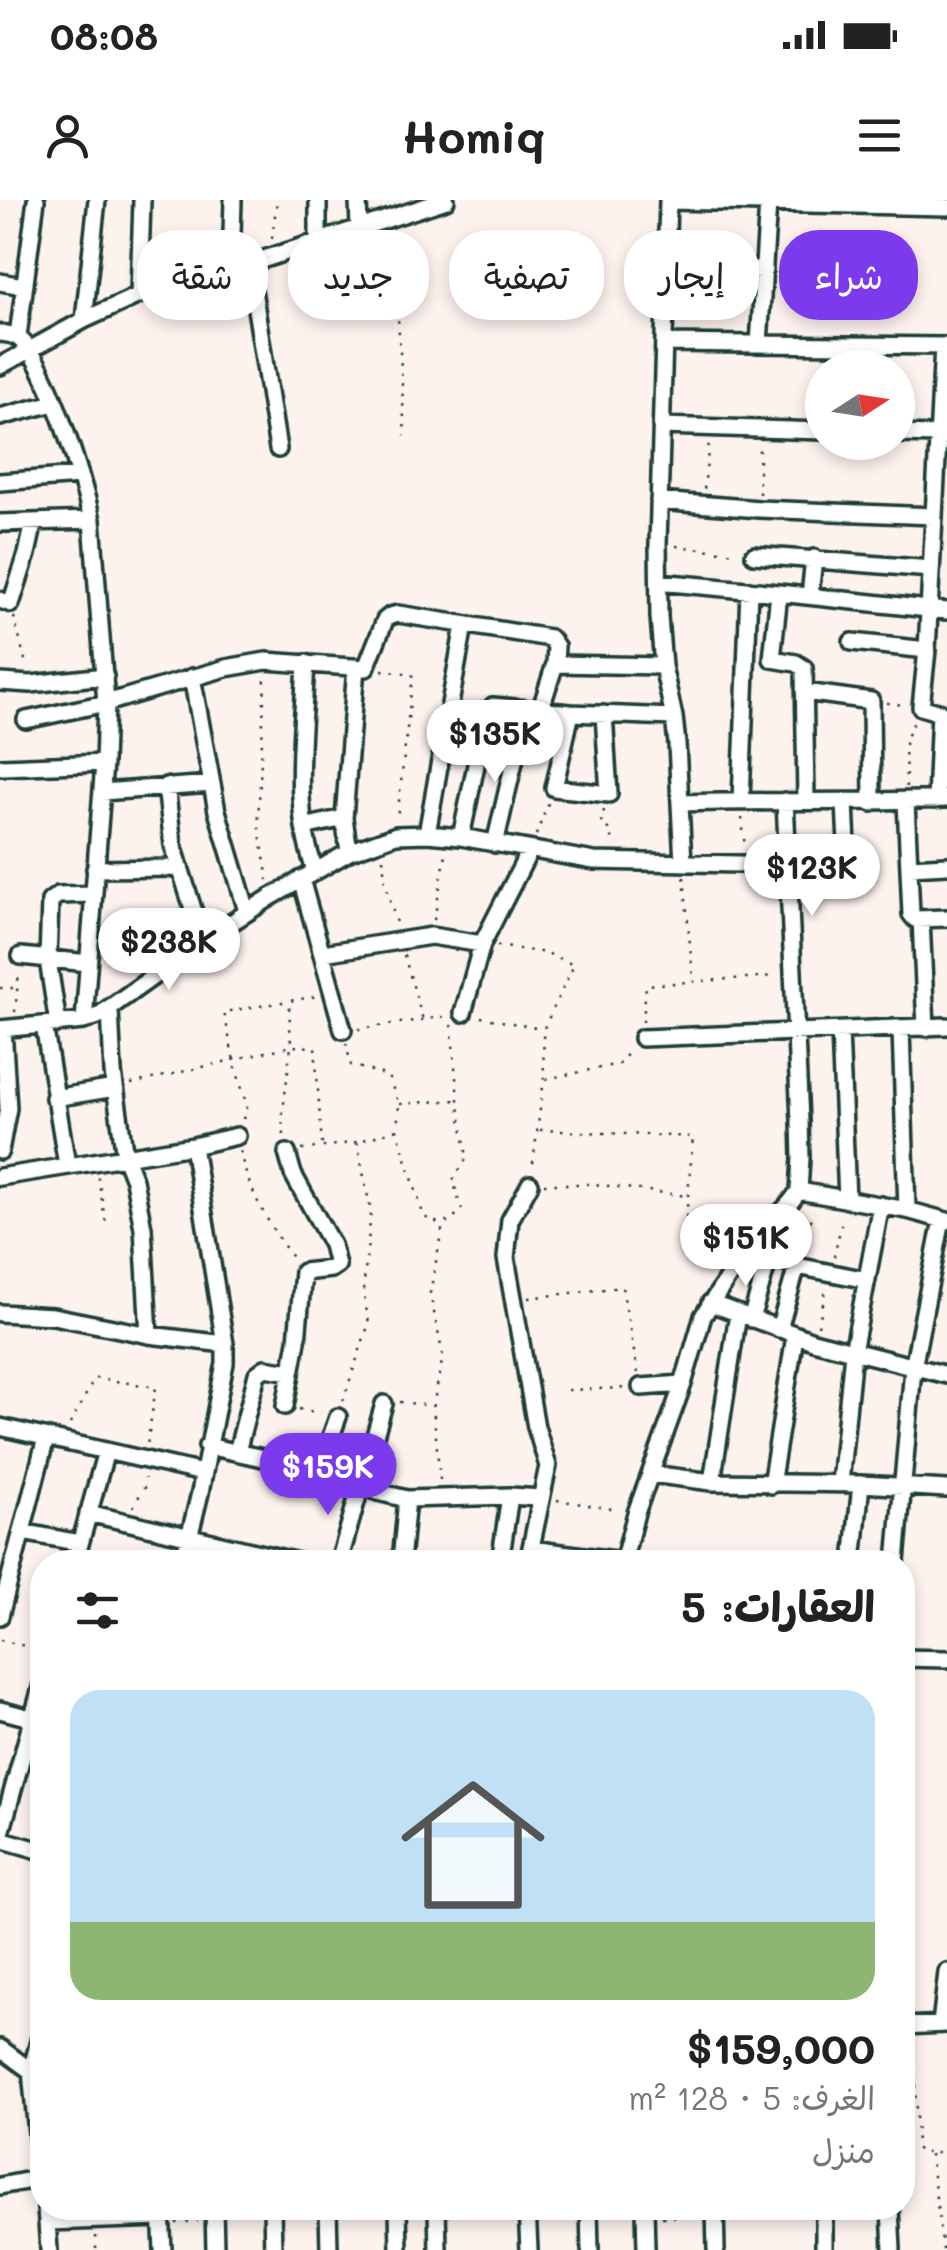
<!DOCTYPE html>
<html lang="ar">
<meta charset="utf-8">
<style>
body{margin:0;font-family:Mali,"Playpen Sans Arabic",sans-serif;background:#f2f2f2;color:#222;direction:rtl;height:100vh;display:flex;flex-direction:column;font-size:38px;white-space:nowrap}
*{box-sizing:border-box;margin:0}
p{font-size:32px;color:#767676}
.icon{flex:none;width:55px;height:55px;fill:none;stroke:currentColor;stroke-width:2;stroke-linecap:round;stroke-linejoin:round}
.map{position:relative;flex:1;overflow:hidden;direction:ltr}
.sheet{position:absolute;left:30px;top:1350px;width:885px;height:670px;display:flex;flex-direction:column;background:#fff;border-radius:40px;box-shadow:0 5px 15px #0003;direction:rtl}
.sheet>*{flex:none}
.top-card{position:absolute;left:30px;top:30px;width:888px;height:90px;direction:rtl;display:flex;gap:20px}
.needle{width:65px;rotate:78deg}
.tools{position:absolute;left:805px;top:150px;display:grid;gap:20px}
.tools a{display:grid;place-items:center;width:110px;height:110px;border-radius:50%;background:#fff;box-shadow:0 5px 15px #0003;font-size:50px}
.price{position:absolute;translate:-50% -85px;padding:0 22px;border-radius:35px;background:#fff;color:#222;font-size:32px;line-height:65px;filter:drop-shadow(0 2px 5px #0008)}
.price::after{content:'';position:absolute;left:50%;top:60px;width:30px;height:22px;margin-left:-15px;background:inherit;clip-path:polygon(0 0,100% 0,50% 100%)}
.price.selected{background:#7c3aed;color:#fff}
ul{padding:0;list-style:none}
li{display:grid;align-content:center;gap:20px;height:530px;padding:0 40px}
li span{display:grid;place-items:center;height:310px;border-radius:30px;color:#555}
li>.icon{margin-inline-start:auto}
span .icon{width:180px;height:180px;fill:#fffc;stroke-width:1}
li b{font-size:42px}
h2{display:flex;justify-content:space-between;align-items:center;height:120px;padding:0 40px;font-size:42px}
.tag{padding:0 35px;border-radius:40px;background:#fff;box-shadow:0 5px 15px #0003;font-size:35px;line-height:90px}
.tag.selected{background:#7c3aed;color:#fff}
.status{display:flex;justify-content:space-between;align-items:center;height:70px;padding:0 50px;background:#fff;direction:ltr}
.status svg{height:28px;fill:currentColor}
header{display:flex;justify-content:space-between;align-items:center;height:130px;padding:0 40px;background:#fff;font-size:45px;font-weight:800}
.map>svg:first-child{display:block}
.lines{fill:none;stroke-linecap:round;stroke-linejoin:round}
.minor-casing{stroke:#1f3d34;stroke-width:22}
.path{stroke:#1f3d34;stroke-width:2.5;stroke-dasharray:2.5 8;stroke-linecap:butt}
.minor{stroke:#fff;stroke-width:15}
</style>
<div class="status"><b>08:08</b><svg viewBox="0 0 49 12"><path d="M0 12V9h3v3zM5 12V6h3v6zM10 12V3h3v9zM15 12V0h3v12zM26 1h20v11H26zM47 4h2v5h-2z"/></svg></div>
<header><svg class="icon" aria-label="menu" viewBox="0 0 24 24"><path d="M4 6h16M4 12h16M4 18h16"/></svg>Homiq<svg class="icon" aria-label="person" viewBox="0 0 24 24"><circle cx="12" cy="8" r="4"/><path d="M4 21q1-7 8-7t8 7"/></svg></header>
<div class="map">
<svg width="947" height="2050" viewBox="0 0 947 2050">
<rect width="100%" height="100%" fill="#fdf2ee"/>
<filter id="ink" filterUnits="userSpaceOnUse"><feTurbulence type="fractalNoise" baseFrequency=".01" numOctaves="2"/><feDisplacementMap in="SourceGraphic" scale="20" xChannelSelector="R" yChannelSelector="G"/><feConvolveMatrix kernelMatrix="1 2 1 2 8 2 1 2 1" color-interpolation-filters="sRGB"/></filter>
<g filter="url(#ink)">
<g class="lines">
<!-- minor casing -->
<g class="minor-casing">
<path id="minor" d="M358,0l1,28
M668,0l-10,344 1,73 4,49 11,51 3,27 6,119
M668,1l279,6
M318,42v-42
M249,64l29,185
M666,66l98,4
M231,68l2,-68
M0,82l23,4
M139,95l3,-95
M84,120l13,-120
M0,133c8,1 15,1 21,7 27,25 62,141 71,180l14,183 -2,60 -20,258
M18,136l18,-136
M664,143l283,3
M759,144l9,-141
M0,166l84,-46 55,-25 110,-31 197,-64
M0,217l54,-14
M661,226l161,5
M898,234l40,1
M0,282l79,-6
M659,301l100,8 175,7 -7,134 -6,57 26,8
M934,316l9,-170
M0,323l92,-3
M754,355l177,14
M659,382l120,11
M810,396l4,-38
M0,400l11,4 16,-50 7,-32
M852,442l75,8
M306,463c-3,67 -15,143 9,207
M192,477l25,134 30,100
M0,482l31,2 74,-8
M805,492l66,9 1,102
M540,511l15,-47 108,2
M571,513l-17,75 55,6 -5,-80
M26,520l80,-17 120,-35 40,-7 100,7 19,-48 5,-4 8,-2 152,24 6,8 -1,18
M2,567l102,-4
M166,586l7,59 30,96
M102,592l110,-8
M936,600l4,-88
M741,601l8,-211
M806,601l-2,-133 -8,-5 -24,-4 7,-66 168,18
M845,602l4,86
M906,602l5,112 4,5 32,-1
M681,603c89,-3 177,0 266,-4
M304,627l40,-9
M427,634l37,-209
M461,637l25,-120 7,-11 78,7 103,4
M495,644l31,-134
M349,652l-5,-34 12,-151
M909,667l38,-2
M95,669l84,-1
M301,679l42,151
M921,719l5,109
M323,753l108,-17 51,8
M21,756l67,7
M463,813l19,-69 48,-94
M58,824l-10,-64 2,-59 8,-6 35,-1
M44,825l23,140
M0,829l84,-8 14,-5 105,-75 68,-44 78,-45 47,-17 31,-1 34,3 133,24 194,4
M901,829l6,181
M840,831l7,169
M642,838l305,-12
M54,898l61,-10
M0,951l8,-43 -5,-79
M0,977l193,-31 44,-10
M799,991l108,19 40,11
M745,1051l52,15 70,14
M710,1103l103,38 134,34
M0,1113l53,3 96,19 -6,-107 -9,-48 -9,-23 -12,-85 -3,-63
M751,1119l18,-61
M779,1129l18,-63
M149,1135l76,9
M641,1187l42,-3
M285,1206l12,-65 6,-69 28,-3 6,-4 -5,-20 -39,-71 -6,-21
M0,1227l203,46
M207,1246l112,24 59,22 29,7 103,-3 31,2
M237,1252l20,-78 8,-6 26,4
M319,1270l19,-53
M651,1274l61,8 149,2 86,5
M712,1282l26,-168
M840,1283l13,-131 28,-147
M771,1285l24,-149
M88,1313l210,49
M22,1332l58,11
M531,1349l99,13
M75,1362l31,-111
M183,1362l17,-69 25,-130v-19l-32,-198
M339,1362l45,-158
M401,1362l6,-63
M500,1362l10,-66
M528,1362l20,-96 -12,-39 -30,-169 4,-38 20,-36
M623,1362l13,-49 47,-129 20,-68 42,-65 45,-48 9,-12 2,-33 -1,-37 -15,-320
M853,1362l8,-78
M896,1362l17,-194 29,-148
M0,1416l46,-178
M902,1458l45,1
M0,1510l34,9
M0,1637l42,-153
M0,1639l42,12
M941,1824l6,-52
M902,1826l45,-2
M42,1830l-11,41 11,115
M0,1848l31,23h11
M0,1986l41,-8
M46,2008l3,42
M214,2008l1,42
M272,2008l1,42
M328,2008l1,42
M398,2008l1,42
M437,2008l1,42
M527,2008l2,42
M589,2008l1,42
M645,2008l1,42
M715,2008l1,42
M824,2008v42
M890,2008l2,42
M161,2011l2,39
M48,2022l113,-4"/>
</g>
<!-- path -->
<path class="path" d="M272,38l5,-38
M381,38l17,80 7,118
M704,289l5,-47
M759,294v-47
M676,346l61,7
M14,417l13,51
M382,470l31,4 -16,145
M265,480l-7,142 10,58
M887,503l17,2
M906,587l-1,-46 9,-19
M604,610l-3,13 11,9v14
M742,618l3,31
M536,635l13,-34
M383,658l2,23 11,42
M684,677l9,101
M434,720l12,-66
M497,746l50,7 27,12 -31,65 1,49 -12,92
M404,755l19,65
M0,788h17
M15,812l4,-41
M481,817l61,12
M643,822l3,-37 129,-9
M358,829l91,-13
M346,843l5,22 37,11 11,28 -2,25 27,88 17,7
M546,879l73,-15 11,-13
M131,884l160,-38 24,1 7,99
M400,904l57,-4
M243,919l4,-12 -13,-46 -10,-49 94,-16
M540,930l153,7 -8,94 42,14
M284,935l-2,-15 9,-74 -2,-42
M302,950l55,-8 40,-13
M240,951c8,40 30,75 53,108
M98,977l8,47
M544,984h50l93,12
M801,1051l13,-40
M834,1057l9,-41
M529,1098l93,-11 16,86
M818,1126l8,-36
M568,1190l59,-2
M343,1201l26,-78 -6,-32 8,-79 -14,-70
M400,1202l32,4
M299,1209l21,4
M70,1224l25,-46 61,9 -9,58
M440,1280l-7,-74 10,-50 -13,-63 13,-68 19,-14 -9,-31 14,-22 -9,-59 -7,-77
M557,1300l62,10
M133,1307l12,-21v-8
M0,1440l42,10
M914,1843l3,106 4,4h26
M930,1954l13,96
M662,2017l37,-1
M176,2023l22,-2
M96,2036v14"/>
<!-- minor -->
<use href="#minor" class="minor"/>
</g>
</g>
</svg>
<div class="tools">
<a><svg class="needle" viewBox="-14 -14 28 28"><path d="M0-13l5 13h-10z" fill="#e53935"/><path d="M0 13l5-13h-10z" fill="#767676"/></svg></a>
</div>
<b class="price" style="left:495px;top:585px">$135K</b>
<b class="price" style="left:812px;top:719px">$123K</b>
<b class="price" style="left:169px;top:793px">$238K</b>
<b class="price" style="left:746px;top:1089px">$151K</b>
<b class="price selected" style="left:328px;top:1318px">$159K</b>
<div class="top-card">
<a class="tag selected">شراء</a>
<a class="tag">إيجار</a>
<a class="tag">تصفية</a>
<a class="tag">جديد</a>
<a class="tag">شقة</a>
</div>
<section class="sheet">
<h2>العقارات: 5<svg class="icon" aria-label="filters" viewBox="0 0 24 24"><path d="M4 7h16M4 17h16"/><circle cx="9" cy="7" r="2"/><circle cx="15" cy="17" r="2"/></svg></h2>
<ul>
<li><span style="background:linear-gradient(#bfe0f5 75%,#8fb573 0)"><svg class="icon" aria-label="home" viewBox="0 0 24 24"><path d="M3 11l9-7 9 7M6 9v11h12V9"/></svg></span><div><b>$159,000</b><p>الغرف: 5 · 128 m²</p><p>منزل</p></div></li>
</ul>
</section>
</div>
